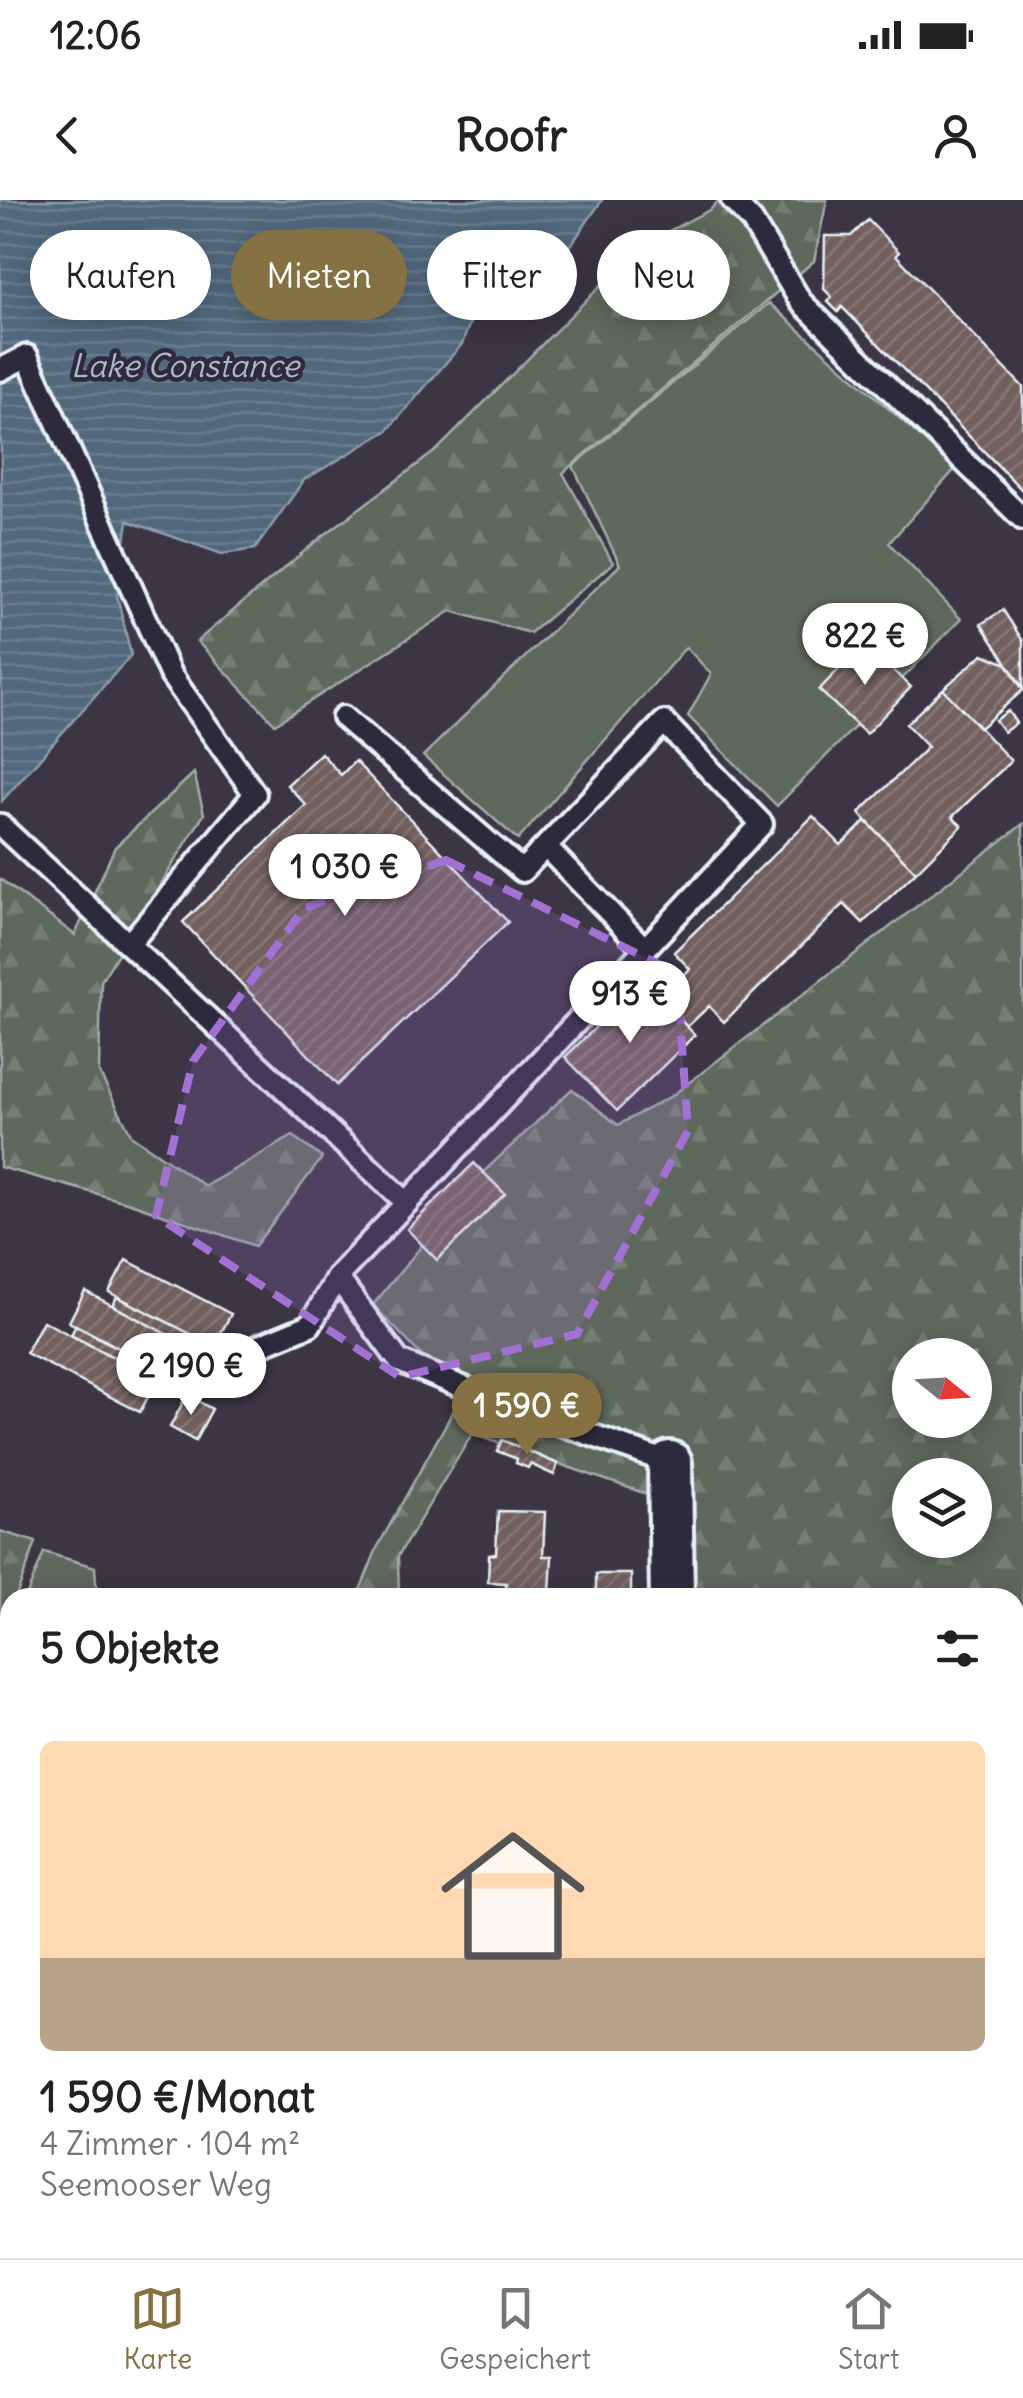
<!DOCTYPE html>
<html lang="de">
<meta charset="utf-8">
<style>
body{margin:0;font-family:Delius,sans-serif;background:#f2f2f2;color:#222;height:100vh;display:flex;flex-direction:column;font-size:38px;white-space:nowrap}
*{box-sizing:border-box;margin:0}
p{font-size:32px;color:#767676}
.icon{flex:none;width:55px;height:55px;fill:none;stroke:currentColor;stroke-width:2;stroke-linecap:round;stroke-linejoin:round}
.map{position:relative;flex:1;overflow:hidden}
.panel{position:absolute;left:0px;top:1388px;width:1025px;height:672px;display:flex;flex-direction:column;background:#fff;border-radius:30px 30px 0 0;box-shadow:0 5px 25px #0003}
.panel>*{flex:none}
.hud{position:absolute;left:30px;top:30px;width:965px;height:90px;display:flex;gap:20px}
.needle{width:65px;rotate:108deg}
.tools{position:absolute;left:892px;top:1138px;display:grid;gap:20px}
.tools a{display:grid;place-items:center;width:100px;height:100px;border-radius:50%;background:#fff;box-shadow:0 5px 25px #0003;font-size:50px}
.price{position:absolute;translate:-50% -85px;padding:0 22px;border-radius:35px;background:#fff;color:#222;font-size:32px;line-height:65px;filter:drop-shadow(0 2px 5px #0008)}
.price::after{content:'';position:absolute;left:50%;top:60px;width:30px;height:22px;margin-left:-15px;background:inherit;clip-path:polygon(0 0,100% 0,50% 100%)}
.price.on{background:#857141;color:#fff}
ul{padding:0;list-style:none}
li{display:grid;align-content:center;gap:20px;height:530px;padding:0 40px}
li span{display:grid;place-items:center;height:310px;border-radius:15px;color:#555}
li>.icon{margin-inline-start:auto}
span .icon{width:180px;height:180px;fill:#fffc;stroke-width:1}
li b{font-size:42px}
h2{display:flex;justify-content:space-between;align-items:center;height:120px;padding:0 40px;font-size:42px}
.pill{padding:0 35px;border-radius:45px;background:#fff;box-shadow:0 5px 25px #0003;font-size:35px;line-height:90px}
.pill.on{background:#857141;color:#fff}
.status{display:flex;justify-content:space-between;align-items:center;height:70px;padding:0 50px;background:#fff;direction:ltr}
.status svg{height:28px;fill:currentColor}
header{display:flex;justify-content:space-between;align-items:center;height:130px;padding:0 40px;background:#fff;font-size:45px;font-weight:700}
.tab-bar{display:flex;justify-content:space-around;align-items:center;height:140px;border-top:2px solid #e0e0e0;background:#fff;font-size:28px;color:#767676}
.tab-bar a{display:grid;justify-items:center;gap:5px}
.tab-bar .on{color:#857141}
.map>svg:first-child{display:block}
.green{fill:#5e685c;stroke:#a3acaa;stroke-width:2.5}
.forest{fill:url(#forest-firs);stroke:#a3acaa;stroke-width:2.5;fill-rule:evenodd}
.water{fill:url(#water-rules);stroke:#8d9eae;stroke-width:2.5}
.building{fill:url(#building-hatch);stroke:#e8f1f8;stroke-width:2.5}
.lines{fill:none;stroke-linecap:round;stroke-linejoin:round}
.lane-casing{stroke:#e8f1f8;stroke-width:28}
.street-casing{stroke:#e8f1f8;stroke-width:50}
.lane{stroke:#2f2a3d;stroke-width:20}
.street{stroke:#2f2a3d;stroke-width:42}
.rail{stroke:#e8f1f8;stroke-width:8}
.marked{fill:#a171d3;fill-opacity:0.2;stroke:#a171d3;stroke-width:8;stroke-dasharray:20 12;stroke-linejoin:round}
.labels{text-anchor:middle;stroke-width:9;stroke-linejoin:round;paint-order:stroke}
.water-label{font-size:32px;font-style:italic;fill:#acbac7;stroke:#2f2a3d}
</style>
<div class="status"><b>12:06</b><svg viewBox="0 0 49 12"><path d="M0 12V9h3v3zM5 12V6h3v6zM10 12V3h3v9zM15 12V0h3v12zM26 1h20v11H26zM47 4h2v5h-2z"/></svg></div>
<header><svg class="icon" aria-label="back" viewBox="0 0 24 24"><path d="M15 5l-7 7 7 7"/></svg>Roofr<svg class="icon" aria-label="person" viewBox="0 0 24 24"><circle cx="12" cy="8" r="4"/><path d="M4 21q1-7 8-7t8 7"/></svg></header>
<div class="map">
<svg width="1023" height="2058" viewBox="0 0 1023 2058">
<defs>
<pattern id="forest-firs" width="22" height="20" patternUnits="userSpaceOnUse" patternTransform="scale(2.5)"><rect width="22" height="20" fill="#5e685c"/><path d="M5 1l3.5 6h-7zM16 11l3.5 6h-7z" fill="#757e74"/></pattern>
<pattern id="water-rules" width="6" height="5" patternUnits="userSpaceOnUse" patternTransform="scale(2.5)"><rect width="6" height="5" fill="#51677d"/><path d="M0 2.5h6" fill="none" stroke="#6a7d90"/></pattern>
<pattern id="building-hatch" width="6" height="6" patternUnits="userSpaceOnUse" patternTransform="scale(2.5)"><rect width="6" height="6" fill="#72605e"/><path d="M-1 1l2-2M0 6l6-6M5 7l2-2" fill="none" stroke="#867776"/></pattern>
</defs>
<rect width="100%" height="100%" fill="#3c3544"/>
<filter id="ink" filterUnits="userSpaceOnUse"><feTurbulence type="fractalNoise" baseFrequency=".01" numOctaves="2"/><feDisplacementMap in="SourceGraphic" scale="20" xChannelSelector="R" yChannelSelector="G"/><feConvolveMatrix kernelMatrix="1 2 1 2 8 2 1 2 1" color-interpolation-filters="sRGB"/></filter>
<g filter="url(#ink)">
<!-- green -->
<path class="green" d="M769,103l187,165 -67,75 72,76 -184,187 -89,-90 23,-42 -25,-27 -168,193 -95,-84 197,-191 -47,-99z
M44,1352l51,15 2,30h-71z
M10,1440v422l-10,-3 4,-403z
M1015,1508h8v277l-8,-4z
M112,2050h190l-3,8h-189z
M336,2050h179l13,4 2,-4h51l-3,8h-225z
M669,2050h177l-3,8h-178z"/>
<!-- forest -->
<path class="forest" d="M719,0h108l-13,61 -251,212 50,90 -83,70 -79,-22 -176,113 -78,-83 122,-102 119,-90 202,-203 71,-37z
M194,573l10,41 -103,167 -2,91 33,64 73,50 88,-50 29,22 -67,88 -125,-43 -130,-36v-288l75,56 40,-88z
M1023,624v871h-8v-97l-348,-1v-96l-195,-67 -74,122 1,41 -42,1 20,-50 84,-151 -88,-92 105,-128 94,-88 46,36 55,-30zM910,1155h65v65h-65zM910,1275h65v65h-65z
M0,1331l36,11 -20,55 -6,1v14l-10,27z
M0,1520l10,12v110l-10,-2z
M0,1869l10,3v22l-6,-1c12,30 11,93 -4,121z
M1023,1928v66l-8,13v-64z
M854,2050h48l-4,8h-48z"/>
<!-- water -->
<path class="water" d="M0,0h602l-31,45 -97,67 -12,32 -75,87 -83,49 -49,69 -33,5 -94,-33 -11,74 14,60 -129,146z"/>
<!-- building -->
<path class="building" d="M868,20l31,32 -3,3 127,132v104l-181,-184 -4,5 -10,-10 4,-5 -8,-8 1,-53h26z
M1003,410l20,31v47l-42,-64z
M864,443l47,44 -45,47 -47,-44z
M983,454l24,10 16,26 -43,38 -37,-39z
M943,489l68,72 -59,56 10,9 -46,46 -57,-59 69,-66 -22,-23z
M1008,511l8,12 -12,9 -9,-12z
M321,553l20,22 14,-14 153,161 -171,163 -154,-163 123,-117 -19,-20z
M813,616l28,29 25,-24 50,51 -53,51 -19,-19 -120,118 -15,-16 -22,21 -27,-29 30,-29 -16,-17z
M643,781l52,54 -78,76 -52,-54z
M474,963l31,31 -68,66 -30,-31z
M126,1060l105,54 -17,32 -105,-54z
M85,1091l113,60 -16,31 -113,-60z
M117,1097l74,37 -6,10 -73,-39z
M43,1121l114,59 -17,32 -114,-59z
M76,1125l66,35 -5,9 -66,-34z
M187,1195l25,14 -17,32 -25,-14z
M502,1240l56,24 -4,11 -24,-11 -2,4 -12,-5 1,-4 -20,-8z
M498,1311l47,1 -2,44h9l-2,37 -44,-2v-8l-18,-1 1,-27 7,-1z
M596,1374h35v24h-35z"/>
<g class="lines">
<!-- lane casing -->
<g class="lane-casing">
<path id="lane" d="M732,0l20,21 49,81 222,217
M0,170l27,-14 143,318 85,120 -125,149
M0,625l407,378
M546,647l98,101
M337,1077l62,84 100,41 171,61
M215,1181l39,-33 56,-23 27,-48 425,-453 -98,-102 -142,149 -179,-154"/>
</g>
<!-- street casing -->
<g class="street-casing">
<path id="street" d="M670,1263l2,135
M647,2058l3,-8"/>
</g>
<!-- lane -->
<use href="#lane" class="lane"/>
<!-- street -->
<use href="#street" class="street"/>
<!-- rail -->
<path class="rail" d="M1015,1895l8,-13
M930,2058l4,-8"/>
</g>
</g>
<!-- marked area -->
<path class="marked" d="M446,660l231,113 11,158 -111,203 -177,43 -244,-161 37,-155 111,-153z"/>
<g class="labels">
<!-- water labels -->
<g class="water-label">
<text x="185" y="177">Lake Constance</text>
</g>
</g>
</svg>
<div class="tools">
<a><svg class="needle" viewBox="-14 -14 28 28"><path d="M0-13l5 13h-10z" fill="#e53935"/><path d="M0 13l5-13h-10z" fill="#767676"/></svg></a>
<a><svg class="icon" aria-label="layers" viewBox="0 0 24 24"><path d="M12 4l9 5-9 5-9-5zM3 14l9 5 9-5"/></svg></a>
</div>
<b class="price" style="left:865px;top:488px">822 €</b>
<b class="price" style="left:345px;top:719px">1 030 €</b>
<b class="price" style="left:630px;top:846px">913 €</b>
<b class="price" style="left:191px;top:1218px">2 190 €</b>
<b class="price on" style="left:527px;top:1258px">1 590 €</b>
<div class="hud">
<a class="pill">Kaufen</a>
<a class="pill on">Mieten</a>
<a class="pill">Filter</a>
<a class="pill">Neu</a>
</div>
<section class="panel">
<h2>5 Objekte<svg class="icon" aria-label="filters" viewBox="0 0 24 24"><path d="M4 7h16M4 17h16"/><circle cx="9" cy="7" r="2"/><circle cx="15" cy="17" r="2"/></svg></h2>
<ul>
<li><span style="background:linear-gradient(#ffd9b3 70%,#b9a48a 0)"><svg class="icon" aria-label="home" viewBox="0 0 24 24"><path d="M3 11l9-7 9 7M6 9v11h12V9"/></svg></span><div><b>1 590 €/Monat</b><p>4 Zimmer · 104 m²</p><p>Seemooser Weg</p></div></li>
</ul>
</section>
</div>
<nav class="tab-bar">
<a class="on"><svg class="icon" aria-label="map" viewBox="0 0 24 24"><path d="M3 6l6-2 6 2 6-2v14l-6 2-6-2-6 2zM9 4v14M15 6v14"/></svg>Karte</a>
<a><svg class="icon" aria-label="saved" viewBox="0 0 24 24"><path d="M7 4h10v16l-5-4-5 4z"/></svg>Gespeichert</a>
<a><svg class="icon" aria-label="home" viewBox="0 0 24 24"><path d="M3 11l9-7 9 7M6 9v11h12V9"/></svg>Start</a>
</nav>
